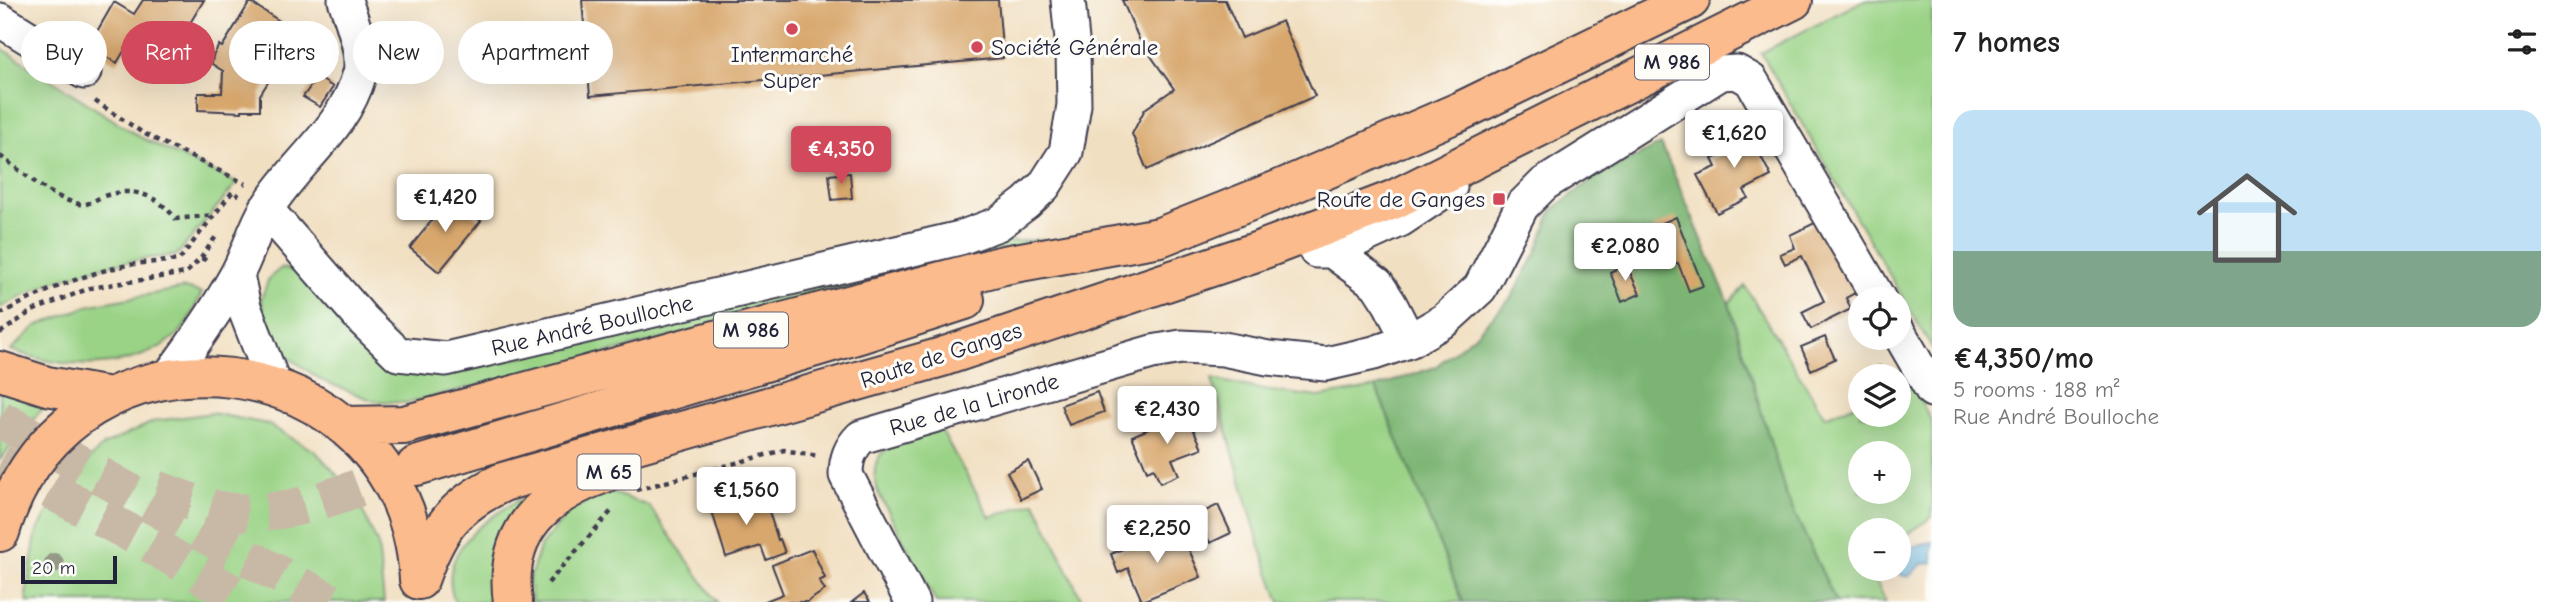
<!DOCTYPE html>
<meta charset="utf-8">
<style>
body{margin:0;font-family:"Comic Neue",sans-serif;background:#f2f2f2;color:#222;height:100vh;display:flex;flex-direction:column;font-size:26px;white-space:nowrap}
*{box-sizing:border-box;margin:0}
p{font-size:23px;color:#767676}
.icon{flex:none;width:38px;height:38px;fill:none;stroke:currentColor;stroke-width:2;stroke-linecap:round;stroke-linejoin:round}
.map{position:relative;flex:1;overflow:hidden}
.side{display:flex;flex-direction:column;background:#fff;width:630px}
.side>*{flex:none}
.hud{position:absolute;left:21px;top:21px;width:665px;height:63px;display:flex;gap:14px}
.buttons{position:absolute;left:1848px;top:287px;display:grid;gap:14px}
.buttons a{display:grid;place-items:center;width:63px;height:63px;border-radius:50%;background:#fff;box-shadow:0 7px 28px #0002;font-size:35px}
.scale{position:absolute;left:21px;bottom:18px;width:96px;box-sizing:border-box;padding-left:7px;border:4px solid #22223b;border-top:0;font-size:19px;line-height:24px;white-space:nowrap;color:#22223b;-webkit-text-stroke:5px #fdfcf7;paint-order:stroke}
.price{position:absolute;translate:-50% -60px;padding:0 16px;border-radius:7px;background:#fff;color:#222;font-size:23px;line-height:46px;filter:drop-shadow(0 2px 4px #0008)}
.price::after{content:'';position:absolute;left:50%;top:42px;width:21px;height:16px;margin-left:-10px;background:inherit;clip-path:polygon(0 0,100% 0,50% 100%)}
.price.on{background:#d1495b;color:#fff}
ul{padding:0;list-style:none}
li{display:grid;align-content:center;gap:14px;height:371px;padding:0 21px}
li+li{border-top:2px solid #e0e0e0}
li span{display:grid;place-items:center;height:217px;border-radius:21px;color:#555}
li>.icon{margin-inline-start:auto}
span .icon{width:126px;height:126px;fill:#fffc;stroke-width:1}
li b{font-size:30px}
h2{display:flex;justify-content:space-between;align-items:center;height:84px;padding:0 21px;font-size:30px}
.pill{padding:0 24px;border-radius:32px;background:#fff;box-shadow:0 7px 28px #0002;font-size:24px;line-height:63px}
.pill.on{background:#d1495b;color:#fff}
main{display:flex;flex:1;min-height:0}
.map>svg:first-child{display:block}
.green{fill:#9ad386;stroke:#5e7a60;stroke-width:2;fill-rule:evenodd}
.forest{fill:#7bb573;stroke:#4e6c57;stroke-width:2}
.water{fill:#68b5e2;stroke:#456c8e;stroke-width:2}
.building{fill:#d8a76d}
.lines{fill:none;stroke-linecap:round;stroke-linejoin:round}
.major-tunnel{stroke:#c8b9a6;stroke-width:38;stroke-dasharray:38 19;stroke-linecap:butt}
.minor-casing{stroke:#413e4f;stroke-width:37}
.major-casing{stroke:#413e4f;stroke-width:42}
.path{stroke:#413e4f;stroke-width:4.5;stroke-dasharray:5 5;stroke-linecap:butt}
.minor{stroke:#fff;stroke-width:33}
.major{stroke:#fbbb8d;stroke-width:38}
.tree{fill:#969986}
.poi-dot{fill:#d1495b;stroke:#fdfcf7;stroke-width:2.5}
.labels{text-anchor:middle;stroke-width:6;stroke-linejoin:round;paint-order:stroke}
.shield{fill:#fdfcf7;stroke:#646373;stroke-width:2}
.shield-label{font-size:21px;font-weight:bold;fill:#22223b}
.poi-label{font-size:23px;fill:#22223b;stroke:#fdfcf7;text-anchor:start}
.street-label{font-size:23px;fill:#22223b;stroke:#fdfcf7}
</style>
<main>
<div class="map">
<svg width="1932" height="602" viewBox="0 0 1932 602">
<rect width="100%" height="100%" fill="#fdfcf7"/>
<filter id="ink" filterUnits="userSpaceOnUse"><feTurbulence type="fractalNoise" baseFrequency=".0143" numOctaves="2"/><feDisplacementMap in="SourceGraphic" scale="14" xChannelSelector="R" yChannelSelector="G"/><feConvolveMatrix kernelMatrix="1 2 1 2 8 2 1 2 1" color-interpolation-filters="sRGB"/></filter>
<filter id="wash" filterUnits="userSpaceOnUse"><feTurbulence type="fractalNoise" baseFrequency=".00686" numOctaves="4" result="noise"/><feDisplacementMap in="SourceGraphic" scale="28" xChannelSelector="R" yChannelSelector="G"/><feGaussianBlur stdDeviation="1.57" result="paint"/><feColorMatrix in="noise" values="0 0 0 0 0 0 0 0 0 0 0 0 0 0 0 0 0 1.4 0 .05"/><feComposite in="paint" operator="in"/></filter>
<g filter="url(#wash)">
<rect width="100%" height="100%" fill="#f1dfc1"/>
<!-- green -->
<path class="green" d="M1864,0h68v348l-171,-295z
M0,47l140,90 97,46 -60,72c-65,6 -121,20 -177,53z
M1045,239l-289,77 -349,87 -33,-2 -51,-20 -35,-24 -22,-34 -5,-24 8,-21 12,-10 17,3 64,68 13,18 18,13 25,5 31,-1 547,-131z
M1745,286l80,131 35,-15v13h39v-37l4,-10 29,54v95l-33,23v-10h-39v39h10l16,33h-50l-50,-107 -57,-192zM1860,453h39v39h-39z
M185,288l17,5c-7,12 -14,33 -25,42 -45,38 -114,35 -166,15l25,-24 55,-21z
M1212,379l51,11 56,7 57,-10 87,215h-183l-20,-55z
M0,389l43,19 -43,52z
M212,413l55,11 49,28 39,42 23,51 6,57h-356l-2,-7 10,-61 27,-50 41,-39 51,-24z
M941,430l49,87 45,-15 48,100h-147l-58,-110c-16,-49 27,-52 63,-62z
M541,488l-40,114h-46c-23,-56 45,-93 86,-114z
M605,490l44,16 68,96h-185l-3,-22 12,-35 29,-34z"/>
<!-- forest -->
<path class="forest" d="M1661,144l68,159 57,192 50,107h-373l-87,-215 59,-20 39,-31 37,-38 25,-44 16,-44 45,-34z"/>
<!-- water -->
<path class="water" d="M1932,542v21l-10,1 -14,13 -7,-2c-11,-22 13,-30 31,-33z"/>
<g id="blocks">
<!-- building -->
<path class="building" d="M143,0h61l-37,61 -37,-20 -13,22 -29,-16 26,-45 20,12z
M582,0h416l5,58 -413,38z
M1122,0h103l17,38 40,-17 33,75 -168,74 -15,-36 13,-25 29,-20 -35,-50z
M250,2l31,20 -8,10 19,12 -32,51v15h-18v2l-44,-2v-17h24l1,-22 -11,-7 1,-8 6,-11 3,2z
M317,77l16,10 -13,20 -17,-10z
M1744,123l27,53 -27,14 4,8 -31,15 -20,-38 19,-8 -4,-8 14,-7 -5,-13z
M850,173l2,25 -20,2 -3,-25z
M451,196l30,25 -42,51 -29,-24z
M1676,217l27,69 -14,5 -11,-28 -7,3 -18,-39z
M1823,219l39,70 -16,9 5,11 -40,20 -9,-17 22,-11 -22,-45 -17,8 -5,-10 15,-6 -5,-13z
M1626,264l14,30 -18,8 -12,-30z
M1825,337l10,22 -24,11 -10,-23z
M1879,366l5,10h-22z
M1097,392l7,20 -35,13 -8,-20z
M1186,413l16,35 -30,11 7,16 -19,8 -6,-15 -7,3 -15,-35z
M1028,461l14,28 -21,10 -14,-27z
M748,493l3,14 15,-5 12,38 2,-1 5,14 -19,7 -5,-14 -35,11 -16,-52z
M1218,505l13,28 -21,10 -13,-28z
M1157,534l4,11 22,-9 18,41 -59,24 -14,-33 -10,5 -7,-19z
M812,549l13,29 -6,3 6,9 -18,12h-44l20,-8 -11,-29z
M864,593l6,9h-18z"/>
</g>
</g>
<g filter="url(#ink)">
<use href="#blocks" fill-opacity="0" stroke="#413e4f" stroke-width="2"/>
<g class="lines">
<!-- major-tunnel -->
<path class="major-tunnel" d="M0,419l193,109 137,74
M0,463l149,80 97,59
M156,489c22,8 54,21 77,23 64,5 122,-24 181,-46"/>
<!-- minor casing -->
<g class="minor-casing">
<path id="minor" d="M0,20l84,52
M266,209l97,111 35,34 48,5 514,-121 38,-14 28,-21 18,-17 22,-34 8,-47 -1,-55 -5,-50
M1316,251h16l45,33 13,20 19,37
M1332,251l68,-31 50,-33
M237,275l7,32 31,80
M1899,333l33,57
M168,378c24,-32 48,-66 68,-102 12,-21 18,-47 31,-68 30,-48 77,-78 93,-135 5,-20 -9,-54 -15,-73
M912,602l-66,-127c0,-16 4,-27 15,-38l291,-85 29,-5 42,2 45,9 58,6 48,-11 35,-12 36,-21 35,-32 42,-82 22,-22 177,-111 16,-1 14,8 128,219"/>
</g>
<!-- major casing -->
<g class="major-casing">
<path id="major" d="M0,371l47,15 63,11
M344,426l60,-1 348,-95 252,-65 156,-28 123,-49 178,-77 229,-111
M416,466l443,-132 106,-34
M0,532c69,-233 404,-194 419,47
M419,580c19,-52 34,-74 84,-98l439,-125 314,-105 137,-52 400,-200
M513,602c-10,-70 30,-107 92,-129"/>
</g>
<!-- path -->
<path class="path" d="M95,101l48,32 103,51
M0,156c23,16 50,42 79,48 10,2 16,-5 25,-8 30,-10 53,-1 72,23l38,-4
M201,258l16,-23
M0,314c40,-21 84,-41 129,-49 16,-3 33,-3 50,-5l54,-69 6,5
M0,333l32,-22 58,-23 96,-15 15,-15 7,3
M636,490l148,-40 34,6
M548,583l66,-75"/>
<!-- minor -->
<use href="#minor" class="minor"/>
<!-- major -->
<use href="#major" class="major"/>
</g>
<!-- trees -->
<circle class="tree" cx="54" cy="563" r="10"/>
</g>
<!-- markers -->
<g class="poi-dot">
<circle cx="792" cy="29" r="7"/>
<circle cx="977" cy="47" r="7"/>
<rect x="1492" y="192" width="14" height="14" rx="3.5"/>
</g>
<g class="labels">
<!-- shield labels -->
<g class="shield">
<rect x="1635" y="44.5" width="74" height="35" rx="5"/>
<rect x="714" y="312.5" width="74" height="35" rx="5"/>
<rect x="577.5" y="454.5" width="63" height="35" rx="5"/>
</g>
<g class="shield-label">
<text x="1672" y="69">M 986</text>
<text x="751" y="337">M 986</text>
<text x="609" y="479">M 65</text>
</g>
<!-- poi labels -->
<g class="poi-label">
<text x="991" y="55">Société Générale</text>
<text x="792" y="62" text-anchor="middle">Intermarché<tspan x="792" dy="26">Super</tspan></text>
<text x="1485" y="207" text-anchor="end">Route de Ganges</text>
</g>
<!-- street labels -->
<g class="street-label">
<text transform="translate(592 325) rotate(-13)" y="8">Rue André Boulloche</text>
<text transform="translate(941 355) rotate(-18)" y="8">Route de Ganges</text>
<text transform="translate(974 404) rotate(-16)" y="8">Rue de la Lironde</text>
</g>
</g>
</svg>
<div class="buttons">
<a><svg class="icon" aria-label="locate" viewBox="0 0 24 24"><circle cx="12" cy="12" r="6"/><path d="M12 2v4M12 18v4M2 12h4M18 12h4"/></svg></a>
<a><svg class="icon" aria-label="layers" viewBox="0 0 24 24"><path d="M12 4l9 5-9 5-9-5zM3 14l9 5 9-5"/></svg></a>
<a>+</a>
<a>−</a>
</div>
<div class="scale">20 m</div>
<b class="price" style="left:1734px;top:170px">€1,620</b>
<b class="price on" style="left:841px;top:186px">€4,350</b>
<b class="price" style="left:445px;top:234px">€1,420</b>
<b class="price" style="left:1625px;top:283px">€2,080</b>
<b class="price" style="left:1167px;top:446px">€2,430</b>
<b class="price" style="left:746px;top:527px">€1,560</b>
<b class="price" style="left:1157px;top:565px">€2,250</b>
<div class="hud">
<a class="pill">Buy</a>
<a class="pill on">Rent</a>
<a class="pill">Filters</a>
<a class="pill">New</a>
<a class="pill">Apartment</a>
</div>
</div>
<section class="side">
<h2>7 homes<svg class="icon" aria-label="filters" viewBox="0 0 24 24"><path d="M4 7h16M4 17h16"/><circle cx="9" cy="7" r="2"/><circle cx="15" cy="17" r="2"/></svg></h2>
<ul>
<li><span style="background:linear-gradient(#bfe0f5 65%,#7fa58c 0)"><svg class="icon" aria-label="home" viewBox="0 0 24 24"><path d="M3 11l9-7 9 7M6 9v11h12V9"/></svg></span><div><b>€4,350/mo</b><p>5 rooms · 188 m²</p><p>Rue André Boulloche</p></div></li>
</ul>
</section>
</main>
